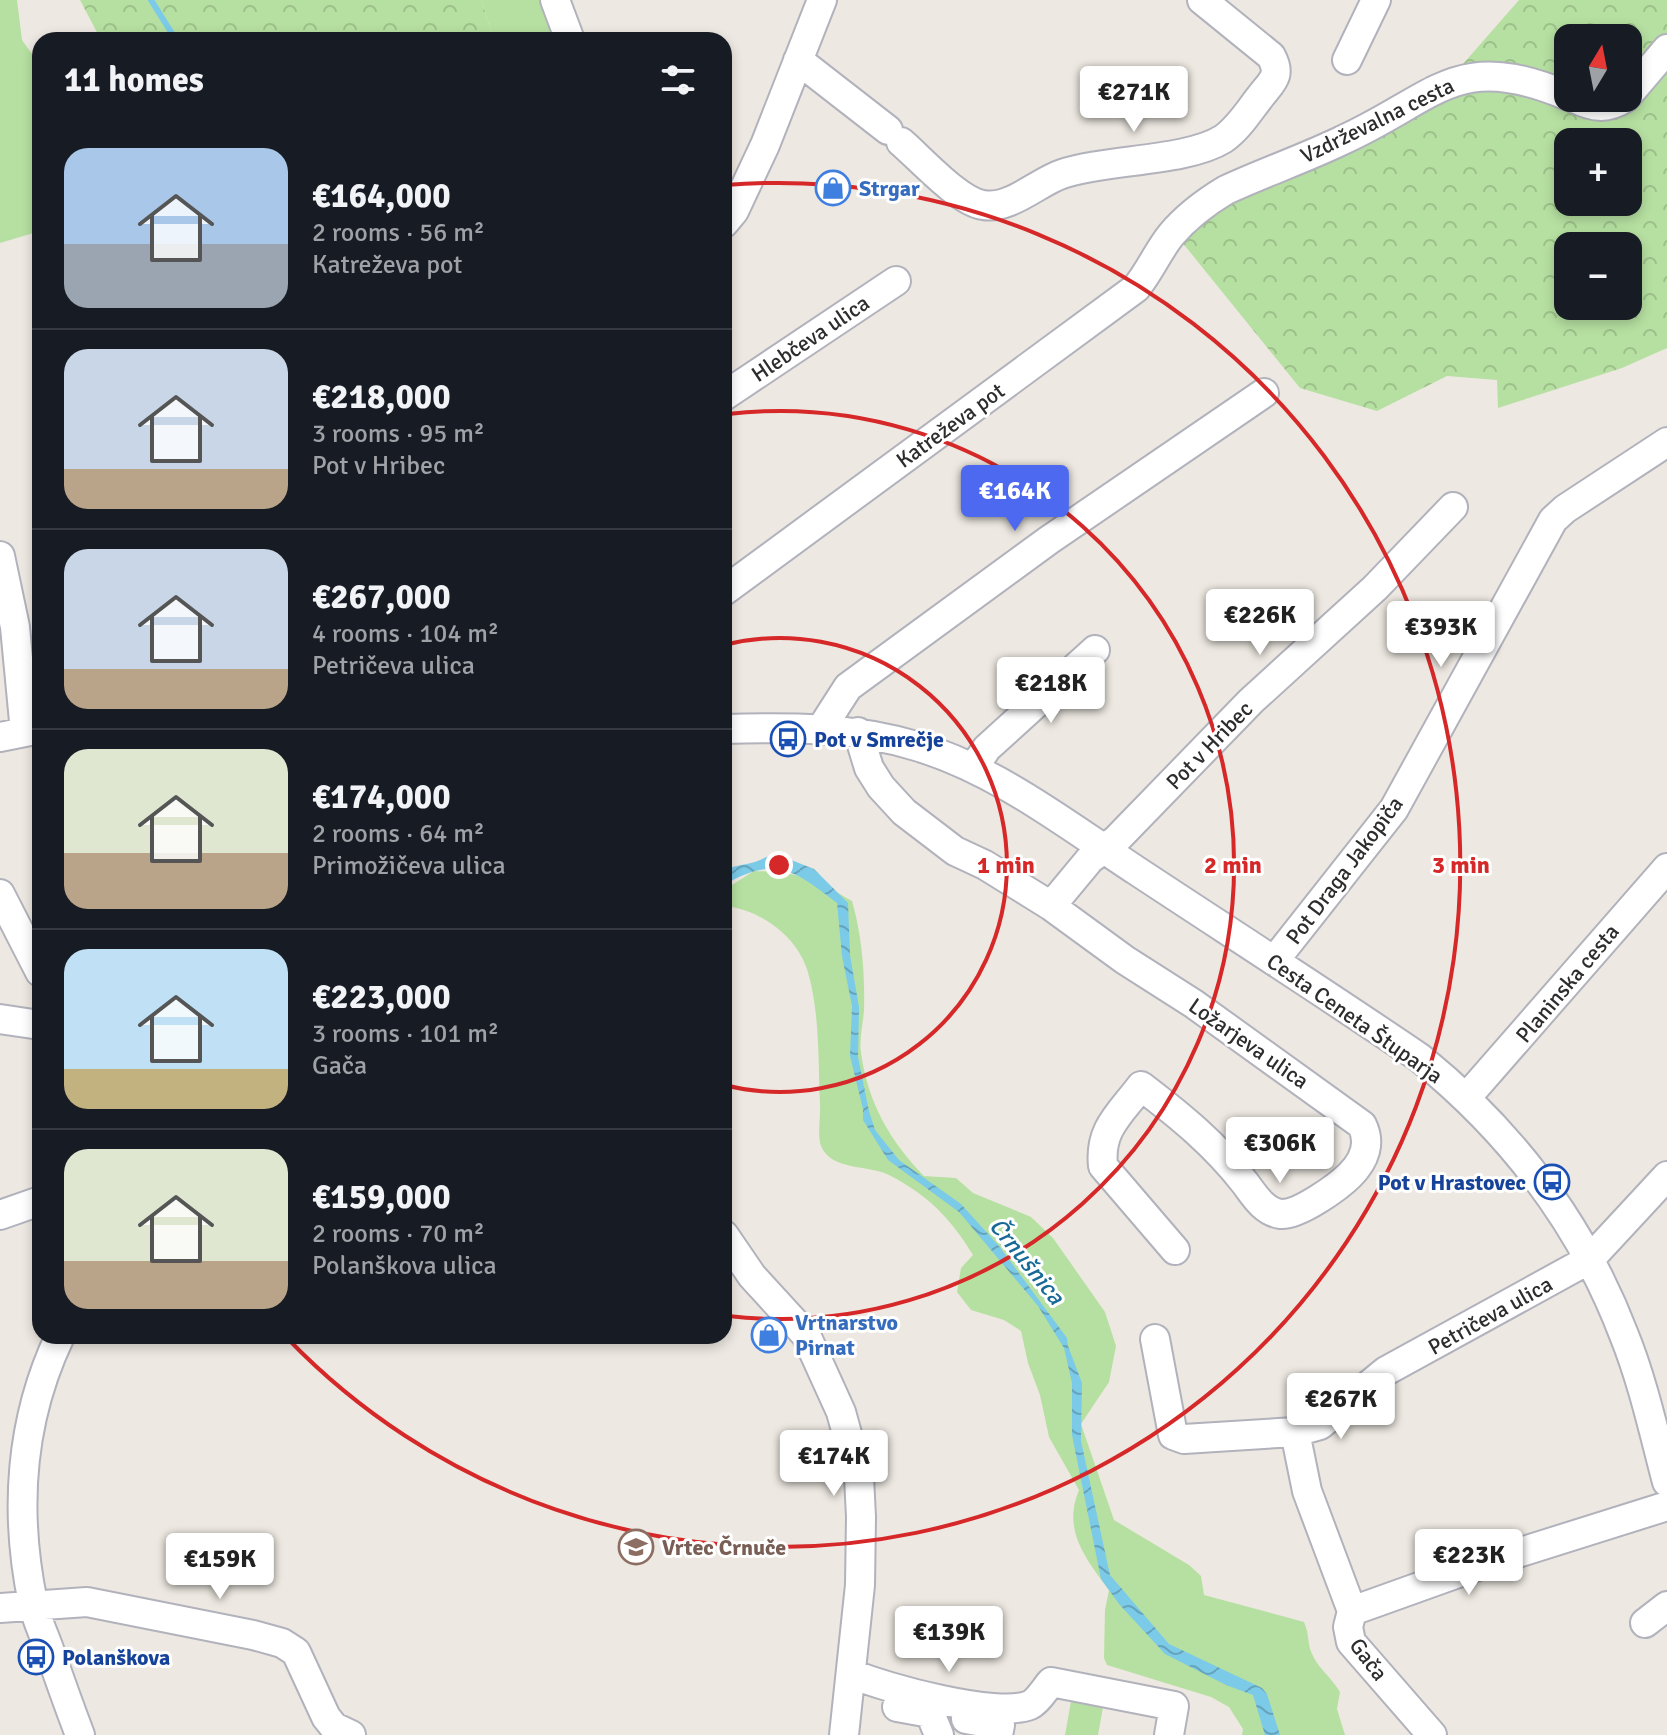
<!DOCTYPE html>
<meta charset="utf-8">
<style>
body{margin:0;font-family:Signika,sans-serif;background:#20242c;color:#f1f3f6;height:100vh;display:flex;flex-direction:column;font-size:30px;white-space:nowrap}
*{box-sizing:border-box;margin:0}
p{font-size:26px;color:#9ea1a6}
.icon{flex:none;width:44px;height:44px;fill:none;stroke:currentColor;stroke-width:2;stroke-linecap:round;stroke-linejoin:round}
.map{position:relative;flex:1;overflow:hidden}
.sheet{position:absolute;left:32px;top:32px;width:700px;height:1312px;display:flex;flex-direction:column;background:#171b24;border-radius:24px;box-shadow:0 4px 12px #0003}
.sheet>*{flex:none}
.needle{width:52px;rotate:10deg}
.tools{position:absolute;left:1554px;top:24px;display:grid;gap:16px}
.tools a{display:grid;place-items:center;width:88px;height:88px;border-radius:16px;background:#171b24;box-shadow:0 4px 12px #0003;font-size:40px}
.price{position:absolute;translate:-50% -68px;padding:0 18px;border-radius:8px;background:#fff;color:#222;font-size:26px;line-height:52px;filter:drop-shadow(0 2px 4px #0008)}
.price::after{content:'';position:absolute;left:50%;top:48px;width:24px;height:18px;margin-left:-12px;background:inherit;clip-path:polygon(0 0,100% 0,50% 100%)}
.price.selected{background:#4c69ef;color:#fff}
ul{padding:0;list-style:none}
li{display:flex;align-items:center;gap:24px;height:200px;padding:0 32px}
li+li{border-top:2px solid #363941}
li span{display:grid;place-items:center;flex:none;width:224px;height:160px;border-radius:24px;color:#555}
li>.icon{margin-inline-start:auto}
span .icon{width:96px;height:96px;fill:#fffc;stroke-width:1}
li b{font-size:34px}
h2{display:flex;justify-content:space-between;align-items:center;height:96px;padding:0 32px;font-size:34px}
.map>svg:first-child{display:block}
.grass{fill:#b6e0a1}
.forest{fill:url(#forest-crowns);fill-rule:evenodd}
.water{fill:url(#water-waves)}
.lines{fill:none;stroke-linecap:round;stroke-linejoin:round}
.stream{stroke:#7bcae8;stroke-width:6}
.minor-casing{stroke:#b1b2bc;stroke-width:32}
.minor{stroke:#fff;stroke-width:28}
.ring{fill:none;stroke:#d62828;stroke-width:4}
.labels{text-anchor:middle;stroke-width:6;stroke-linejoin:round;paint-order:stroke}
.street-label{font-size:22px;fill:#2d2d2d;stroke:#fff}
.shop-label{font-size:22px;font-weight:bold;fill:#366cbe;stroke:#fff;text-anchor:start}
.transit-label{font-size:22px;font-weight:bold;fill:#164399;stroke:#fff;text-anchor:start}
.education-label{font-size:22px;font-weight:bold;fill:#785e54;stroke:#fff;text-anchor:start}
.water-label{font-size:24px;font-style:italic;fill:#176a97;stroke:#fff}
.centre{fill:#d62828;stroke:#fff;stroke-width:4}
.ring-label{font-size:24px;text-anchor:middle;font-weight:bold;fill:#d62828;stroke:#fff;stroke-width:6;stroke-linejoin:round;paint-order:stroke}
</style>
<div class="map">
<svg width="1667" height="1735" viewBox="0 0 1667 1735">
<defs>
<pattern id="forest-crowns" width="20" height="18" patternUnits="userSpaceOnUse" patternTransform="scale(2)"><rect width="20" height="18" fill="#b6e0a1"/><path d="M2 6a3 3 0 1 1 6 0M12 15a3 3 0 1 1 6 0" fill="none" stroke="#9dc08b"/></pattern>
<pattern id="water-waves" width="16" height="10" patternUnits="userSpaceOnUse" patternTransform="scale(2)"><rect width="16" height="10" fill="#7bcae8"/><path d="M0 5q4-4 8 0t8 0" fill="none" stroke="#65a4bc"/></pattern>
</defs>
<rect width="100%" height="100%" fill="#ede8e1"/>
<!-- grass -->
<path class="grass" d="M0,0h17l5,40 18,25v166l-40,12z
M481,0h63l16,40h-66z
M754,871c45,1 59,7 98,30 10,35 13,72 12,109 -1,14 -5,29 -3,43 7,50 29,88 63,123l32,2 17,15 58,24 22,21 52,74 11,34 -7,36 -28,42 33,96 75,45 12,11 3,19 100,27c6,14 3,21 8,32 6,14 20,24 28,38l-3,17 8,26h-103l1,-6 -14,-22 -18,-10 -104,-32 -3,-7 1,-48 4,-20c-23,-31 -47,-60 -30,-100l-30,-53 -9,-42 -12,-32 -7,-32 -17,-11 -33,-10 -14,-18 4,-24 12,-13c-22,-36 -44,-59 -82,-79 -21,-12 -59,-4 -70,-30 -4,-11 0,-31 -1,-43 -2,-43 0,-92 -13,-134 -11,-34 -48,-60 -83,-63v-16z
M1073,1690l32,6 -7,39h-33z"/>
<!-- forest -->
<path class="forest" d="M80,0h401l13,40h-393z
M1519,0h148v348l-45,20 -124,40 -1,-28 -50,-4 -70,35 -77,-23 -123,-152 18,-18 261,-146zM1568,38h60v60h-60zM1568,142h60v60h-60zM1568,246h60v60h-60z"/>
<!-- water -->
<path class="water" d="M776,854l38,15 34,34 2,52 9,52 -1,50 11,54 6,19 24,30 62,44 38,42 68,92 1,8 14,37 -1,58 29,134 59,69 93,44 5,6 13,41h-15l-12,-40 -27,-10 -61,-31 -46,-50 -18,-25 -29,-144v-52l-8,-35 -26,-42 -79,-94 -71,-52 -25,-40v-11l-13,-53 2,-50 -10,-50 -5,-53c-43,-33 -62,-48 -113,-18v-15c10,-4 18,-5 27,-7 8,-2 16,-7 25,-9z"/>
<g class="lines">
<!-- stream -->
<path class="stream" d="M151,0l25,40"/>
<!-- minor casing -->
<g class="minor-casing">
<path id="minor" d="M555,0l15,40
M798,60l90,70
M1347,60l29,-60
M1628,95l39,-46
M1574,98c19,9 32,12 51,0
M901,142c20,17 57,59 82,63 27,5 55,-23 79,-31 44,-15 124,-12 161,-35 15,-10 26,-28 37,-42 12,-16 22,-21 11,-41l-69,-56
M724,223l10,-12 31,-66 57,-145
M724,396l172,-115
M0,556l15,71 10,105
M724,591l412,-303c14,-17 22,-37 35,-53 15,-18 35,-33 55,-45 39,-18 80,-32 119,-51 93,-43 112,-90 223,-43
M724,729c65,-2 129,-2 192,17 81,24 151,79 221,125 94,62 189,123 283,187 91,74 162,167 204,277 19,47 30,98 43,147
M821,729l27,-42 201,-147 215,-147
M858,732l11,36 12,19 23,25 51,39 30,14 66,41 74,54 69,44 168,121c9,18 3,35 -12,50 -12,12 -51,40 -69,39 -17,-2 -27,-19 -36,-31 -30,-39 -66,-68 -104,-97 -21,28 -42,43 -38,80l72,84
M0,737l40,-8
M973,768l14,-20 108,-98
M0,894l40,78
M1051,906l39,-47 26,-19 135,-139 124,-113 78,-81
M1274,961l120,-152 159,-289 12,-11 102,-67
M0,1019l40,6
M1466,1098l201,-230
M0,1215l40,-14
M724,1235l28,41 54,59 35,77 18,65 2,40 -1,68 -16,150
M60,1336c-40,84 -46,176 -27,267 3,16 11,31 16,46 10,29 20,57 31,86
M1155,1339l18,96 11,4 111,-7 25,-7 66,-54 204,-112 77,-83
M1295,1432l12,59 45,120
M0,1608l87,-6 166,33 29,8 14,9 30,65 8,10 17,8
M1645,1623l22,-17
M852,1674c34,14 145,45 178,31 8,-4 15,-16 21,-23l123,24 -5,29
M897,1707l33,6 9,22
M966,1719l34,6 -2,10
M1432,1735l-81,-93 -3,-15 4,-16 134,-48 181,-57"/>
</g>
<!-- minor -->
<use href="#minor" class="minor"/>
</g>
<!-- distance rings -->
<g class="ring">
<path d="M724 645A227 227 0 1 1 724 1085"/>
<path d="M728 414A454 454 0 1 1 728 1316"/>
<path d="M725 185A682 682 0 1 1 288 1339"/>
</g>
<!-- icons -->
<defs>
<g id="shop-ring" transform="scale(1.8)"><circle r="9.5" fill="#fff" stroke="#3f7fe0" stroke-width="1.5"/><path d="M-5-2.5h2.3a2.7 3.5 0 0 1 5.4 0H5L5.5 6h-11ZM-1.5-2.5h3a1.5 2.3 0 0 0-3 0Z" fill="#3f7fe0"/></g>
<g id="bus-ring" transform="scale(1.8)"><circle r="9.5" fill="#fff" stroke="#1a4fb4" stroke-width="1.5"/><path d="M-5-6H5V4H4V6H2V4H-2V6H-4V4H-5ZM-3.5-4V0h7V-4ZM-3.5 1.2v1.5H-2V1.2ZM2 1.2v1.5H3.5V1.2Z" fill="#1a4fb4"/></g>
<g id="school-ring" transform="scale(1.8)"><circle r="9.5" fill="#fff" stroke="#8d6e63" stroke-width="1.5"/><path d="M0-5L7-2L0 1L-7-2ZM-4 1L0 2.5L4 1V4Q0 6-4 4Z" fill="#8d6e63"/></g>
</defs>
<g fill-rule="evenodd">
<use href="#shop-ring" x="833" y="188"/>
<use href="#bus-ring" x="788" y="739"/>
<use href="#bus-ring" x="1552" y="1182"/>
<use href="#shop-ring" x="769" y="1335"/>
<use href="#school-ring" x="636" y="1547"/>
<use href="#bus-ring" x="36" y="1657"/>
</g>
<g class="labels">
<!-- street labels -->
<g class="street-label">
<text transform="translate(1377 120) rotate(-26)" y="8">Vzdrževalna cesta</text>
<text transform="translate(810 338) rotate(-34)" y="8">Hlebčeva ulica</text>
<text transform="translate(950 425) rotate(-36)" y="8">Katreževa pot</text>
<text transform="translate(1209 745) rotate(-46)" y="8">Pot v Hribec</text>
<text transform="translate(1344 870) rotate(-53)" y="8">Pot Draga Jakopiča</text>
<text transform="translate(1567 983) rotate(-50)" y="8">Planinska cesta</text>
<text transform="translate(1355 1018) rotate(35)" y="8">Cesta Ceneta Štuparja</text>
<text transform="translate(1249 1043) rotate(35)" y="8">Ložarjeva ulica</text>
<text transform="translate(1490 1315) rotate(-29)" y="8">Petričeva ulica</text>
<text transform="translate(1369 1659) rotate(53)" y="8">Gača</text>
</g>
<!-- shop labels -->
<g class="shop-label">
<text x="859" y="196">Strgar</text>
<text x="795" y="1330">Vrtnarstvo<tspan x="795" dy="25">Pirnat</tspan></text>
</g>
<!-- transit labels -->
<g class="transit-label">
<text x="814" y="747">Pot v Smrečje</text>
<text x="1526" y="1190" text-anchor="end">Pot v Hrastovec</text>
<text x="62" y="1665">Polanškova</text>
</g>
<!-- education labels -->
<g class="education-label">
<text x="662" y="1555">Vrtec Črnuče</text>
</g>
<!-- water labels -->
<g class="water-label">
<text transform="translate(1027 1261) rotate(51)" y="8">Črnušnica</text>
</g>
</g>
<circle cx="779" cy="865" r="12" class="centre"/>
<g class="ring-label">
<text x="1006" y="873">1 min</text>
<text x="1233" y="873">2 min</text>
<text x="1461" y="873">3 min</text>
</g>
</svg>
<div class="tools">
<a><svg class="needle" viewBox="-14 -14 28 28"><path d="M0-13l5 13h-10z" fill="#e53935"/><path d="M0 13l5-13h-10z" fill="#9ea1a6"/></svg></a>
<a>+</a>
<a>−</a>
</div>
<b class="price" style="left:1134px;top:134px">€271K</b>
<b class="price selected" style="left:1015px;top:533px">€164K</b>
<b class="price" style="left:1260px;top:657px">€226K</b>
<b class="price" style="left:1441px;top:669px">€393K</b>
<b class="price" style="left:1051px;top:725px">€218K</b>
<b class="price" style="left:1280px;top:1185px">€306K</b>
<b class="price" style="left:1341px;top:1441px">€267K</b>
<b class="price" style="left:834px;top:1498px">€174K</b>
<b class="price" style="left:1469px;top:1597px">€223K</b>
<b class="price" style="left:220px;top:1601px">€159K</b>
<b class="price" style="left:949px;top:1674px">€139K</b>
<section class="sheet">
<h2>11 homes<svg class="icon" aria-label="filters" viewBox="0 0 24 24"><path d="M4 7h16M4 17h16"/><circle cx="9" cy="7" r="2"/><circle cx="15" cy="17" r="2"/></svg></h2>
<ul>
<li><span style="background:linear-gradient(#a9c7e8 60%,#9aa5b1 0)"><svg class="icon" aria-label="home" viewBox="0 0 24 24"><path d="M3 11l9-7 9 7M6 9v11h12V9"/></svg></span><div><b>€164,000</b><p>2 rooms · 56 m²</p><p>Katreževa pot</p></div></li>
<li><span style="background:linear-gradient(#c9d6e8 75%,#b9a48a 0)"><svg class="icon" aria-label="home" viewBox="0 0 24 24"><path d="M3 11l9-7 9 7M6 9v11h12V9"/></svg></span><div><b>€218,000</b><p>3 rooms · 95 m²</p><p>Pot v Hribec</p></div></li>
<li><span style="background:linear-gradient(#c9d6e8 75%,#b9a48a 0)"><svg class="icon" aria-label="home" viewBox="0 0 24 24"><path d="M3 11l9-7 9 7M6 9v11h12V9"/></svg></span><div><b>€267,000</b><p>4 rooms · 104 m²</p><p>Petričeva ulica</p></div></li>
<li><span style="background:linear-gradient(#dfe7d0 65%,#b9a48a 0)"><svg class="icon" aria-label="home" viewBox="0 0 24 24"><path d="M3 11l9-7 9 7M6 9v11h12V9"/></svg></span><div><b>€174,000</b><p>2 rooms · 64 m²</p><p>Primožičeva ulica</p></div></li>
<li><span style="background:linear-gradient(#bfe0f5 75%,#c2b280 0)"><svg class="icon" aria-label="home" viewBox="0 0 24 24"><path d="M3 11l9-7 9 7M6 9v11h12V9"/></svg></span><div><b>€223,000</b><p>3 rooms · 101 m²</p><p>Gača</p></div></li>
<li><span style="background:linear-gradient(#dfe7d0 70%,#b9a48a 0)"><svg class="icon" aria-label="home" viewBox="0 0 24 24"><path d="M3 11l9-7 9 7M6 9v11h12V9"/></svg></span><div><b>€159,000</b><p>2 rooms · 70 m²</p><p>Polanškova ulica</p></div></li>
</ul>
</section>
</div>
